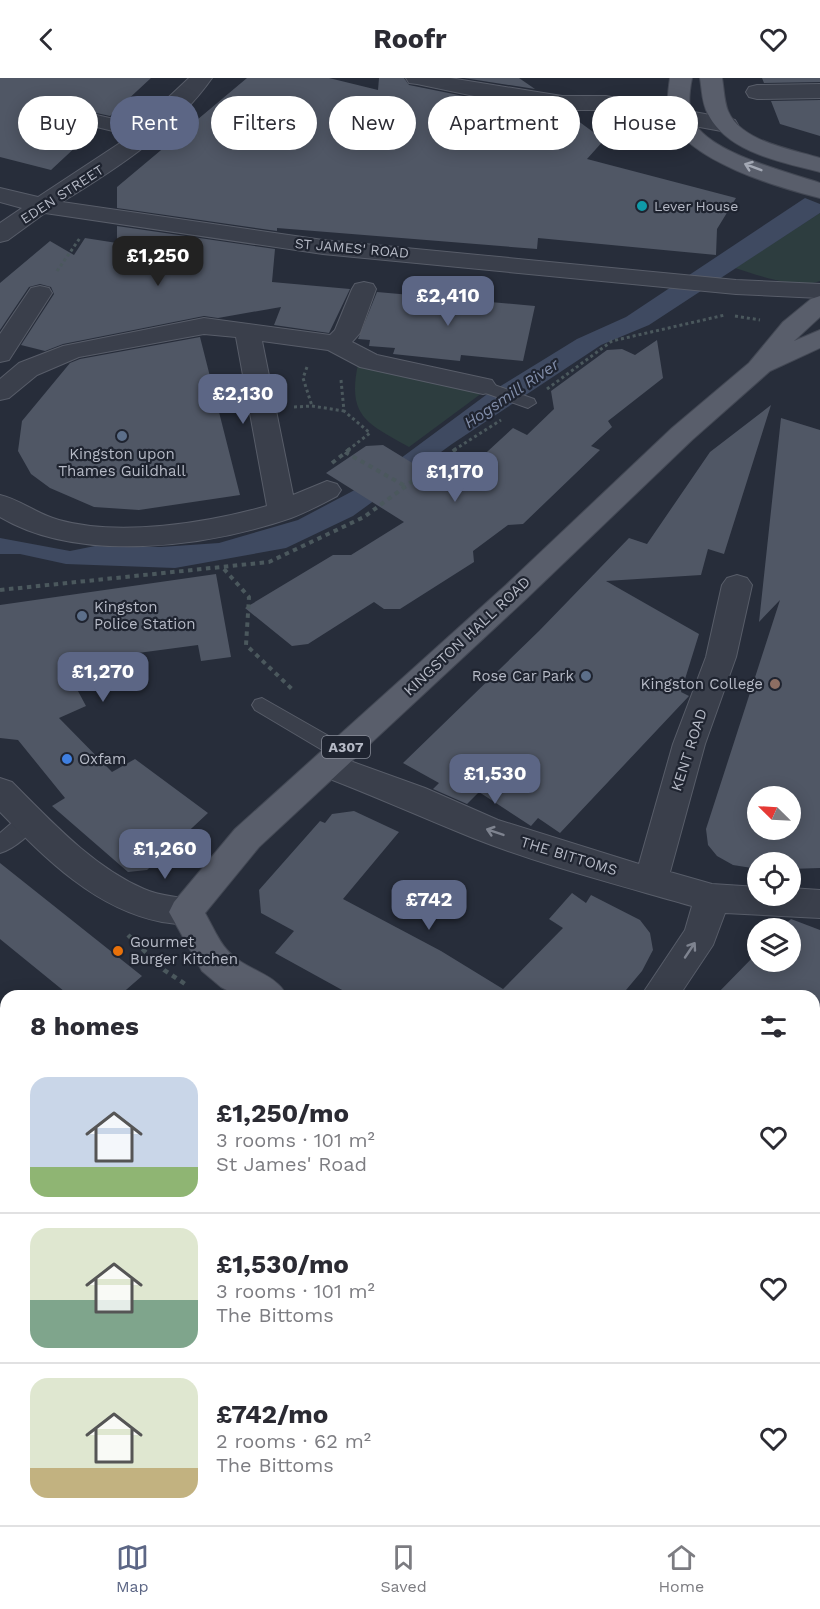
<!DOCTYPE html>
<meta charset="utf-8">
<style>
body{margin:0;font-family:"Work Sans",sans-serif;background:#f7f7f7;color:#2b2b33;height:100vh;display:flex;flex-direction:column;font-size:22px;white-space:nowrap}
*{box-sizing:border-box;margin:0}
p{font-size:20px;color:#7c7c81}
.icon{flex:none;width:33px;height:33px;fill:none;stroke:currentColor;stroke-width:2;stroke-linecap:round;stroke-linejoin:round}
.map{position:relative;flex:1;overflow:hidden}
.panel{position:absolute;left:0px;top:912px;width:820px;height:536px;display:flex;flex-direction:column;background:#fff;border-radius:18px 18px 0 0;box-shadow:0 3px 15px #0003}
.panel>*{flex:none}
.hud{position:absolute;left:18px;top:18px;width:784px;height:54px;display:flex;gap:12px}
.needle{width:39px;rotate:294deg}
.fabs{position:absolute;left:747px;top:708px;display:grid;gap:12px}
.fabs a{display:grid;place-items:center;width:54px;height:54px;border-radius:50%;background:#fff;box-shadow:0 3px 15px #0003;font-size:30px}
.price{position:absolute;translate:-50% -51px;padding:0 14px;border-radius:12px;background:#5c6685;color:#fff;font-size:20px;line-height:39px;filter:drop-shadow(0 2px 3px #0008)}
.price::after{content:'';position:absolute;left:50%;top:36px;width:18px;height:14px;margin-left:-9px;background:inherit;clip-path:polygon(0 0,100% 0,50% 100%)}
.price.active{background:#222;color:#fff}
ul{padding:0;list-style:none}
li{display:flex;align-items:center;gap:18px;height:150px;padding:0 30px}
li+li{border-top:2px solid #e1e1e2}
li span{display:grid;place-items:center;flex:none;width:168px;height:120px;border-radius:18px;color:#555}
li>.icon{margin-inline-start:auto}
span .icon{width:72px;height:72px;fill:#fffc;stroke-width:1}
li b{font-size:26px}
h2{display:flex;justify-content:space-between;align-items:center;height:72px;padding:0 30px;font-size:26px}
.chip{padding:0 21px;border-radius:27px;background:#fff;box-shadow:0 3px 15px #0003;font-size:21px;line-height:54px}
.chip.active{background:#5c6685;color:#fff}
header{display:flex;justify-content:space-between;align-items:center;height:78px;padding:0 30px;background:#fff;font-size:27px;font-weight:700}
.menu{display:flex;justify-content:space-around;align-items:center;height:84px;border-top:2px solid #e1e1e2;background:#fff;font-size:16px;color:#7c7c81}
.menu a{display:grid;justify-items:center;gap:3px}
.menu .active{color:#5c6685}
.map>svg:first-child{display:block}
.green{fill:#2d3d3f}
.water{fill:#3f4a61}
.building{fill:#505765;fill-rule:evenodd}
.lines{fill:none;stroke-linecap:round;stroke-linejoin:round}
.service-casing{stroke:#585d69;stroke-width:2}
.pedestrian-casing{stroke:#585d69;stroke-width:2}
.minor-casing{stroke:#585d69;stroke-width:2}
.primary-casing{stroke:#434854;stroke-width:2}
.path-far2{stroke:#4b585d;stroke-width:3;stroke-dasharray:3 3;stroke-linecap:butt}
.path-far1{stroke:#4b585d;stroke-width:4;stroke-dasharray:4.5 4.5;stroke-linecap:butt}
.path{stroke:#4b585d;stroke-width:4.5;stroke-dasharray:5 5;stroke-linecap:butt}
.service{fill:#3a3f4b;fill-rule:evenodd}
.pedestrian{fill:#3a3f4b;fill-rule:evenodd}
.minor{fill:#3a3f4b;fill-rule:evenodd}
.primary{fill:#595e6b;fill-rule:evenodd}
.oneway{stroke:#a3a8b4}
.oneway2{stroke:#7e838f}
.culture-dot{fill:#0f9aa8;stroke:#1f2430;stroke-width:2}
.service-dot{fill:#5c6f8a;stroke:#1f2430;stroke-width:2}
.education-dot{fill:#8d6e63;stroke:#1f2430;stroke-width:2}
.shop-dot{fill:#3f7fe0;stroke:#1f2430;stroke-width:2}
.food-dot{fill:#e8710a;stroke:#1f2430;stroke-width:2}
.labels{text-anchor:middle;stroke-width:4.5;stroke-linejoin:round;paint-order:stroke}
.far-street-label{font-size:14px;fill:#b6bac6;stroke:#1f2430}
.far-poi-label{font-size:14px;fill:#b6bac6;stroke:#1f2430;text-anchor:start}
.shield{fill:#1f2430;stroke:#898d99;stroke-width:1.5}
.shield-label{font-size:14px;font-weight:bold;fill:#b6bac6}
.poi-label{font-size:15px;fill:#b6bac6;stroke:#1f2430;text-anchor:start}
.street-label{font-size:15px;fill:#b6bac6;stroke:#1f2430}
.water-label{font-size:16px;font-style:italic;fill:#828eaa;stroke:#1f2430}
</style>
<header><svg class="icon" aria-label="back" viewBox="0 0 24 24"><path d="M15 5l-7 7 7 7"/></svg>Roofr<svg class="icon" aria-label="heart" viewBox="0 0 24 24"><path d="M12 20l-8-8c-3-5 5-10 8-4 3-6 11-1 8 4z"/></svg></header>
<div class="map">
<svg width="820" height="1447" viewBox="0 0 820 1447">
<rect width="100%" height="100%" fill="#272d3a"/>
<!-- green -->
<path class="green" d="M820,135v68c-22,9 -63,-6 -85,-13z
M358,286l124,29 -73,54c-42,-24 -62,-30 -51,-83z"/>
<!-- water -->
<path class="water" d="M805,120l15,6v9l-171,112 -48,20 -149,99 -99,72 -67,32 -111,20 -109,-4 -46,-10h-20v-16l70,13 25,-5 66,1 58,-4 79,-23 68,-36 120,-89 91,-56 49,-22z
M0,1122l6,2v318h808l1,-23 5,3v25h-820z"/>
<!-- building -->
<path class="building" d="M0,0h151l-41,38 -27,-6 -9,2 -4,6 4,6 21,5 -44,41 -51,-13z
M247,0h82l49,12 1,-12h25l5,7 89,18 68,9 38,28 -17,19 149,39 -19,31 -1,26 -178,-17 -1,11 -260,-21v3l-160,-23v-21z
M464,0h55l16,11z
M762,0h58v4l-56,1z
M820,22v36l-40,-12 -9,-23z
M117,148l158,23 -3,33 78,7 -21,44 -55,-8 7,-18 -63,11 -14,-2 -141,28 -18,7 -24,-6 33,-51 -3,-7 -11,-3 -11,3 -29,43v-47l50,-42 24,14 11,-17 32,5z
M377,214l158,14 -12,55 -62,-6 -1,6 -67,-7 2,-6 -26,-2 1,-6 -12,-1z
M200,259l40,158 -101,15 -45,-3 -44,-19 -19,-14 -13,-23 4,-30 48,-58 10,-4z
M657,262l6,38 -55,43 4,6 -21,19 9,4 -77,74 -15,1 -35,26 1,11 -74,47h-16l-10,-7 -66,42 -16,2 -47,-38 88,-53h18l53,-33 -78,-49 40,-27 17,-1 67,41 63,-58 14,7 27,-26 -3,-18 56,-41 15,-1 13,6z
M771,327l-47,149 -16,-5 -7,26 -95,6 93,53 -18,58 8,4 -129,137 -22,-15 -7,8 -52,-34 -12,12 -34,-15 6,-6 -36,-20 136,-132 90,-93 18,6 63,-92z
M781,340l39,12v438l-30,1v-7h-32v7l-25,-4 -16,-9 -9,-11 -2,-16 74,-229 -21,22zM758,718h32v34h-32z
M216,496l15,83 -30,4 -3,-16 -135,18 23,43 -27,12 53,54 23,-13 73,54 -61,57 -19,2 -76,-66 13,-8 -47,-58 -18,-2v-133z
M354,733l45,21 -56,67 98,52 62,38 60,-61 -14,-9 23,-26 14,10 5,-8 49,25 10,13 3,17 -11,21 -21,25h-268l-78,-43 19,-22 -33,-18 -2,-23 61,-69 5,2 7,-9z
M0,785l142,113 -23,20h-49l-70,-57z
M791,841l29,11v83l-6,-4v-13h-99l43,-44v10h32v-34h-10z"/>
<g class="lines">
<!-- service casing -->
<g class="service-casing">
<path id="service" d="M483,303l51,18 2,4 -8,5 -51,-18 -2,-4z
M262,620l86,49 3,5 -3,5 -7,3 -7,-3 -79,-47 -3,-5 3,-5z
M29,734l7,2 4,6c-7,13 -26,29 -40,33v-20l22,-19z"/>
</g>
<!-- pedestrian casing -->
<g class="pedestrian-casing">
<path id="pedestrian" d="M83,34l71,16 3,5 -3,5 -8,1 -70,-17 -4,-4 4,-4z"/>
</g>
<!-- minor casing -->
<g class="minor-casing">
<path id="minor" d="M189,0h23c-37,53 -96,91 -150,124l261,38 413,40 84,4v14l-84,-4 -413,-40 -278,-41 -37,27 -8,2v-19l22,-15 -22,-6v-14l38,9 82,-54z
M406,0h44l112,18h44l121,22 8,2 3,5 -3,5 -8,2 -121,-22h-44l-64,-9 -81,-17 -8,-1z
M820,6v14l-63,1 -8,-2 -3,-5 3,-5 8,-2z
M364,204l9,2 3,5 -16,44 -8,9 25,13 115,25 4,6 -4,6 -9,2 -123,-27 -32,-17 -66,-9 31,154 34,-14 10,3 4,6 -4,6c-15,8 -30,16 -46,22 -84,29 -212,46 -291,-1v-22c21,5 37,19 59,25 61,17 147,3 208,-14l-31,-169 -32,-3 -125,23 -42,18 -28,23 -9,2v-21l19,-16 44,-17 141,-28 126,17 5,-5 17,-41 3,-5z
M40,208l9,2 3,5 -43,67 -9,2v-28l31,-46z
M737,497l10,3 5,7 -16,72 -31,87 -35,128 42,12 46,3v9h32v-8l30,2v28l-95,-5 -12,32 -34,51h-38l44,-66 7,-24c-73,-21 -148,-40 -219,-68 -52,-21 -103,-44 -156,-64l-5,-9 5,-9 11,-3 97,35 73,32 141,44 34,-120 33,-87 16,-72 5,-7z
M0,700l12,4c40,40 80,84 132,107 17,8 37,7 54,13l5,10 -5,10c-13,4 -22,2 -36,0 -67,-13 -116,-63 -162,-110z"/>
</g>
<!-- primary casing -->
<g class="primary-casing">
<path id="primary" d="M670,0h22c-3,15 -5,32 3,46 19,30 92,48 125,59v15c-40,-10 -133,-37 -149,-79 -5,-13 -3,-27 -1,-41z
M700,0h22c2,11 2,23 6,33 13,31 64,38 92,47v14c-38,-10 -92,-19 -112,-58 -6,-10 -6,-24 -8,-36z
M820,218v21l-26,24 26,-11v18l-50,23 -78,69 -166,159 -267,248 -54,66c7,12 13,27 22,37 17,20 49,23 60,46h-49l-17,-9 -19,-16 -33,-59 5,-10 61,-73 271,-244 166,-157 77,-65 34,-41 28,-23z
M814,1206l6,2v41l-6,-3z"/>
</g>
<!-- path-far2 -->
<path class="path-far2" d="M57,193l23,-33
M735,238l25,4
M307,289l-4,11 9,28
M341,302l3,31 26,22 -22,17
M547,311l65,-48 113,-26
M294,329l18,-1 32,5
M454,372l47,-30"/>
<!-- path-far1 -->
<path class="path-far1" d="M345,374l60,34
M332,385l18,-14
M224,491l25,28 -3,48 48,46
M0,512l269,-28 95,-45 92,-68"/>
<!-- path -->
<path class="path" d="M128,857l36,35 24,16
M0,1099l6,1
M814,1371l6,3"/>
<!-- service -->
<use href="#service" class="service"/>
<!-- pedestrian -->
<use href="#pedestrian" class="pedestrian"/>
<!-- minor -->
<use href="#minor" class="minor"/>
<!-- primary -->
<use href="#primary" class="primary"/>
</g>
<!-- one-way arrows -->
<defs><path id="oneway-shaft" d="M-6 0H5M1.5-3L5.5 0L1.5 3" fill="none" stroke-width="1.6" stroke-linecap="round" stroke-linejoin="round" transform="scale(1.5)"/></defs>
<use class="oneway" href="#oneway-shaft" transform="translate(753 89) rotate(-159)"/>
<g class="oneway2">
<use href="#oneway-shaft" transform="translate(495 754) rotate(-161)"/>
<use href="#oneway-shaft" transform="translate(690 872) rotate(-56)"/>
</g>
<!-- markers -->
<circle class="culture-dot" cx="642" cy="128" r="6"/>
<g class="service-dot">
<circle cx="122" cy="358" r="6"/>
<circle cx="82" cy="538" r="6"/>
<circle cx="586" cy="598" r="6"/>
</g>
<circle class="education-dot" cx="775" cy="606" r="6"/>
<circle class="shop-dot" cx="67" cy="681" r="6"/>
<circle class="food-dot" cx="118" cy="873" r="6"/>
<g class="labels">
<!-- far-street labels -->
<g class="far-street-label">
<text transform="translate(62 116) rotate(-33)" y="5">EDEN STREET</text>
<text transform="translate(352 170) rotate(5)" y="5">ST JAMES' ROAD</text>
</g>
<!-- far-poi labels -->
<g class="far-poi-label">
<text x="654" y="133">Lever House</text>
</g>
<!-- shield labels -->
<rect class="shield" x="322" y="658" width="48" height="22" rx="4.5"/>
<g class="shield-label">
<text x="346" y="674">A307</text>
</g>
<!-- poi labels -->
<g class="poi-label">
<text x="122" y="381" text-anchor="middle">Kingston upon<tspan x="122" dy="17">Thames Guildhall</tspan></text>
<text x="94" y="534">Kingston<tspan x="94" dy="17">Police Station</tspan></text>
<text x="574" y="603" text-anchor="end">Rose Car Park</text>
<text x="763" y="611" text-anchor="end">Kingston College</text>
<text x="79" y="686">Oxfam</text>
<text x="130" y="869">Gourmet<tspan x="130" dy="17">Burger Kitchen</tspan></text>
</g>
<!-- street labels -->
<g class="street-label">
<text transform="translate(467 558) rotate(-43)" y="5">KINGSTON HALL ROAD</text>
<text transform="translate(689 672) rotate(-72)" y="5">KENT ROAD</text>
<text transform="translate(569 778) rotate(17)" y="5">THE BITTOMS</text>
</g>
<!-- water labels -->
<g class="water-label">
<text transform="translate(511 315) rotate(-34)" y="6">Hogsmill River</text>
</g>
</g>
</svg>
<div class="fabs">
<a><svg class="needle" viewBox="-14 -14 28 28"><path d="M0-13l5 13h-10z" fill="#e53935"/><path d="M0 13l5-13h-10z" fill="#7c7c81"/></svg></a>
<a><svg class="icon" aria-label="locate" viewBox="0 0 24 24"><circle cx="12" cy="12" r="6"/><path d="M12 2v4M12 18v4M2 12h4M18 12h4"/></svg></a>
<a><svg class="icon" aria-label="layers" viewBox="0 0 24 24"><path d="M12 4l9 5-9 5-9-5zM3 14l9 5 9-5"/></svg></a>
</div>
<b class="price active" style="left:158px;top:209px">£1,250</b>
<b class="price" style="left:448px;top:249px">£2,410</b>
<b class="price" style="left:243px;top:347px">£2,130</b>
<b class="price" style="left:455px;top:425px">£1,170</b>
<b class="price" style="left:103px;top:625px">£1,270</b>
<b class="price" style="left:495px;top:727px">£1,530</b>
<b class="price" style="left:165px;top:802px">£1,260</b>
<b class="price" style="left:429px;top:853px">£742</b>
<div class="hud">
<a class="chip">Buy</a>
<a class="chip active">Rent</a>
<a class="chip">Filters</a>
<a class="chip">New</a>
<a class="chip">Apartment</a>
<a class="chip">House</a>
</div>
<section class="panel">
<h2>8 homes<svg class="icon" aria-label="filters" viewBox="0 0 24 24"><path d="M4 7h16M4 17h16"/><circle cx="9" cy="7" r="2"/><circle cx="15" cy="17" r="2"/></svg></h2>
<ul>
<li><span style="background:linear-gradient(#c9d6e8 75%,#8fb573 0)"><svg class="icon" aria-label="home" viewBox="0 0 24 24"><path d="M3 11l9-7 9 7M6 9v11h12V9"/></svg></span><div><b>£1,250/mo</b><p>3 rooms · 101 m²</p><p>St James' Road</p></div><svg class="icon" aria-label="heart" viewBox="0 0 24 24"><path d="M12 20l-8-8c-3-5 5-10 8-4 3-6 11-1 8 4z"/></svg></li>
<li><span style="background:linear-gradient(#dfe7d0 60%,#7fa58c 0)"><svg class="icon" aria-label="home" viewBox="0 0 24 24"><path d="M3 11l9-7 9 7M6 9v11h12V9"/></svg></span><div><b>£1,530/mo</b><p>3 rooms · 101 m²</p><p>The Bittoms</p></div><svg class="icon" aria-label="heart" viewBox="0 0 24 24"><path d="M12 20l-8-8c-3-5 5-10 8-4 3-6 11-1 8 4z"/></svg></li>
<li><span style="background:linear-gradient(#dfe7d0 75%,#c2b280 0)"><svg class="icon" aria-label="home" viewBox="0 0 24 24"><path d="M3 11l9-7 9 7M6 9v11h12V9"/></svg></span><div><b>£742/mo</b><p>2 rooms · 62 m²</p><p>The Bittoms</p></div><svg class="icon" aria-label="heart" viewBox="0 0 24 24"><path d="M12 20l-8-8c-3-5 5-10 8-4 3-6 11-1 8 4z"/></svg></li>
</ul>
</section>
</div>
<nav class="menu">
<a class="active"><svg class="icon" aria-label="map" viewBox="0 0 24 24"><path d="M3 6l6-2 6 2 6-2v14l-6 2-6-2-6 2zM9 4v14M15 6v14"/></svg>Map</a>
<a><svg class="icon" aria-label="saved" viewBox="0 0 24 24"><path d="M7 4h10v16l-5-4-5 4z"/></svg>Saved</a>
<a><svg class="icon" aria-label="home" viewBox="0 0 24 24"><path d="M3 11l9-7 9 7M6 9v11h12V9"/></svg>Home</a>
</nav>
